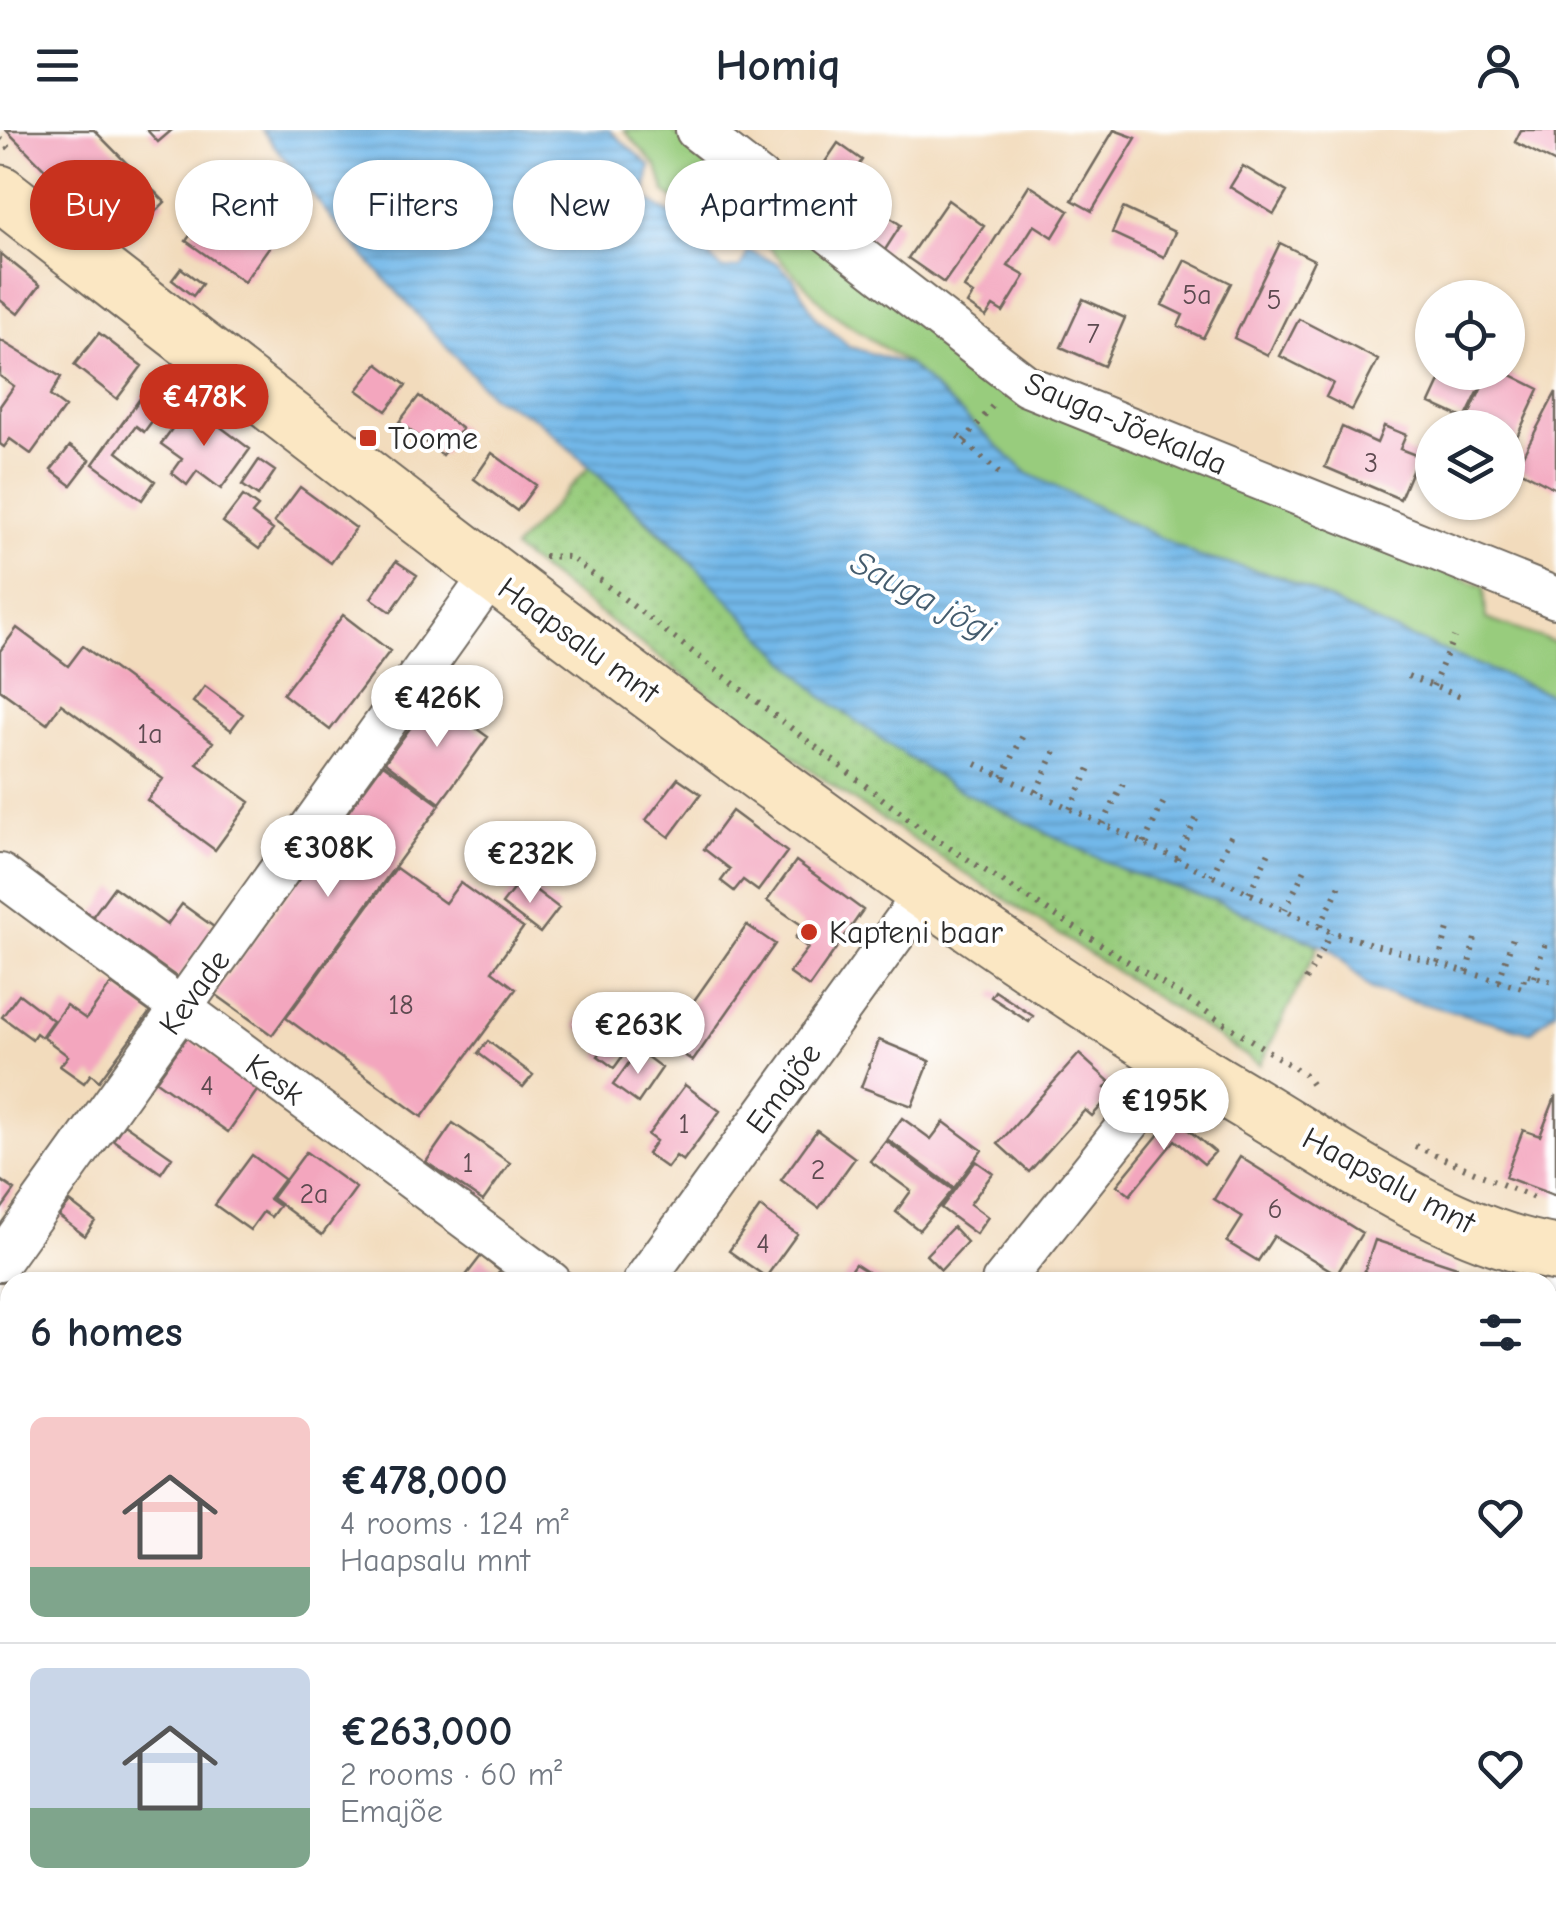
<!DOCTYPE html>
<meta charset="utf-8">
<style>
body{margin:0;font-family:"Comic Neue",sans-serif;background:#f6f6f7;color:#1f2937;height:100vh;display:flex;flex-direction:column;font-size:38px;white-space:nowrap}
*{box-sizing:border-box;margin:0}
p{font-size:32px;color:#747a83}
.icon{flex:none;width:55px;height:55px;fill:none;stroke:currentColor;stroke-width:2;stroke-linecap:round;stroke-linejoin:round}
.map{position:relative;flex:1;overflow:hidden}
.side{position:absolute;left:0px;top:1142px;width:1558px;height:642px;display:flex;flex-direction:column;background:#fff;border-radius:30px 30px 0 0;box-shadow:0 2px 8px #0004}
.side>*{flex:none}
.guide{position:absolute;left:30px;top:30px;width:1000px;height:90px;display:flex;gap:20px}
.fabs{position:absolute;left:1415px;top:150px;display:grid;gap:20px}
.fabs a{display:grid;place-items:center;width:110px;height:110px;border-radius:50%;background:#fff;box-shadow:0 2px 8px #0004;font-size:50px}
.price{position:absolute;translate:-50% -85px;padding:0 22px;border-radius:35px;background:#fff;color:#222;font-size:32px;line-height:65px;filter:drop-shadow(0 2px 5px #0008)}
.price::after{content:'';position:absolute;left:50%;top:60px;width:30px;height:22px;margin-left:-15px;background:inherit;clip-path:polygon(0 0,100% 0,50% 100%)}
.price.current{background:#c8321e;color:#fff}
ul{padding:0;list-style:none}
li{display:flex;align-items:center;gap:30px;height:250px;padding:0 30px}
li+li{border-top:2px solid #e0e1e3}
li span{display:grid;place-items:center;flex:none;width:280px;height:200px;border-radius:15px;color:#555}
li>.icon{margin-inline-start:auto}
span .icon{width:120px;height:120px;fill:#fffc;stroke-width:1}
li b{font-size:42px}
h2{display:flex;justify-content:space-between;align-items:center;height:120px;padding:0 30px;font-size:42px}
.pill{padding:0 35px;border-radius:45px;background:#fff;box-shadow:0 2px 8px #0004;font-size:35px;line-height:90px}
.pill.current{background:#c8321e;color:#fff}
header{display:flex;justify-content:space-between;align-items:center;height:130px;padding:0 30px;background:#fff;font-size:45px;font-weight:700}
.map>svg:first-child{display:block}
.grass{fill:#98cc7d;stroke:#627c54;stroke-width:2.5}
.park{fill:url(#park-dots);stroke:#627c54;stroke-width:2.5}
.water{fill:url(#water-rules);stroke:#4e728a;stroke-width:2.5}
.building{fill:#f3a6be}
.lines{fill:none;stroke-linecap:round;stroke-linejoin:round}
.service-casing{stroke:#71695e;stroke-width:24}
.minor-casing{stroke:#71695e;stroke-width:44}
.secondary-casing{stroke:#71695e;stroke-width:59}
.path{stroke:#71695e;stroke-width:6;stroke-dasharray:2.5 8;stroke-linecap:butt}
.service{stroke:#fff;stroke-width:20}
.minor{stroke:#fff;stroke-width:40}
.secondary{stroke:#fbe7c3;stroke-width:55}
.poi-dot{fill:#c8321e;stroke:#fff;stroke-width:4}
.labels{text-anchor:middle;stroke-width:8;stroke-linejoin:round;paint-order:stroke}
.number-label{font-size:28px;fill:#5d4a50}
.street-label{font-size:32px;fill:#2b2b2b;stroke:#fff}
.poi-label{font-size:32px;fill:#2b2b2b;stroke:#fff;text-anchor:start}
.water-label{font-size:35px;font-style:italic;fill:#445c6e;stroke:#fff}
</style>
<header><svg class="icon" aria-label="menu" viewBox="0 0 24 24"><path d="M4 6h16M4 12h16M4 18h16"/></svg>Homiq<svg class="icon" aria-label="person" viewBox="0 0 24 24"><circle cx="12" cy="8" r="4"/><path d="M4 21q1-7 8-7t8 7"/></svg></header>
<div class="map">
<svg width="1556" height="1784" viewBox="0 0 1556 1784">
<defs>
<pattern id="park-dots" width="8" height="8" patternUnits="userSpaceOnUse" patternTransform="scale(2.5)"><rect width="8" height="8" fill="#98cc7d"/><path d="M2 2h.1M6 6h.1" fill="none" stroke="#83af6c" stroke-width="1.8" stroke-linecap="round"/></pattern>
<pattern id="water-rules" width="6" height="5" patternUnits="userSpaceOnUse" patternTransform="scale(2.5)"><rect width="6" height="5" fill="#72b8e9"/><path d="M0 2.5h6" fill="none" stroke="#5e96bd"/></pattern>
</defs>
<rect width="100%" height="100%" fill="#fff"/>
<filter id="ink" filterUnits="userSpaceOnUse"><feTurbulence type="fractalNoise" baseFrequency=".01" numOctaves="2"/><feDisplacementMap in="SourceGraphic" scale="20" xChannelSelector="R" yChannelSelector="G"/><feConvolveMatrix kernelMatrix="1 2 1 2 8 2 1 2 1" color-interpolation-filters="sRGB"/></filter>
<filter id="wash" filterUnits="userSpaceOnUse"><feTurbulence type="fractalNoise" baseFrequency=".0048" numOctaves="4" result="noise"/><feDisplacementMap in="SourceGraphic" scale="40" xChannelSelector="R" yChannelSelector="G"/><feGaussianBlur stdDeviation="2.25" result="paint"/><feColorMatrix in="noise" values="0 0 0 0 0 0 0 0 0 0 0 0 0 0 0 0 0 1.4 0 .05"/><feComposite in="paint" operator="in"/></filter>
<g filter="url(#wash)">
<rect width="100%" height="100%" fill="#f2dbbc"/>
<!-- grass -->
<path class="grass" d="M624,0h47l328,255 485,202 2,32 70,24v54l-173,-71 -101,-49 -82,-20 -173,-84 -118,-108 -77,-52 -65,-68 -38,3 -64,-56 -8,-25z"/>
<!-- park -->
<path class="park" d="M589,337l291,271 70,47 173,85 99,33 97,42 -59,120 -415,-270 -332,-246z"/>
<!-- water -->
<path class="water" d="M262,0h347l41,36 -5,32 57,36 2,17 19,19 18,-3 7,-16 28,11 17,16 23,40 34,29 59,18 118,108 173,84 82,20 101,49 173,71v313l-25,22 -160,-42 -39,-40 -110,-47 -99,-33 -173,-85 -70,-47 -60,-43 -143,-148 -140,-128 -46,-23 -152,-168z
M1365,1775h117l24,9h-145z"/>
<g id="blocks">
<!-- building -->
<path class="building" d="M6,0h88l71,72 -44,44z
M147,0h25l-14,12z
M1114,0l22,8 -44,73 -20,-11z
M1521,0h35v33l-41,-21z
M838,13l24,17 -34,50 -24,-17z
M1243,36l44,26 -13,22 -44,-27z
M869,55l15,10 -8,13 25,17 -18,28 -41,-27z
M1029,55l40,26 -16,26 -19,-12 -26,41 17,10 -22,36 -10,-6 -7,11 -19,-13 6,-10 -9,-6z
M220,64l57,42 -33,46 -58,-41z
M948,70l36,26 -40,57 -36,-25z
M1123,78l52,24 -11,25 -52,-24z
M1280,113l34,17 -46,95 -34,-17z
M0,123l40,32 -22,29 -18,-14z
M1185,130l46,23 -28,55 -25,-12 5,-11 -21,-10z
M181,138l21,16 -9,12 -21,-16z
M1083,169l42,19 -21,48 -43,-19z
M1299,189l79,41 -26,50 -26,-13 7,-14 -53,-27z
M99,203l43,33 -25,33 -43,-34z
M0,210l61,37 -11,19 15,11 -34,47 -21,-15 -6,8 -4,-3v-38l14,-20 -14,-10z
M378,234l28,21 -20,26 -29,-21z
M1489,242h16l34,17 -31,67v-28h-45z
M1461,244l21,10 -17,35 -35,-16 12,-26 15,7z
M154,249l19,14 -29,39 -8,-6 -19,26 38,29 -13,19 -49,-36z
M1556,262v97l-40,-21z
M419,266l43,33 -20,26 -43,-33z
M190,274l60,45 -29,40 -24,-18 -10,14 -15,-12 10,-14 -21,-15z
M1384,296l22,9 -6,14 18,7 -18,43 -75,-32 17,-40 35,16z
M70,316l20,14 -19,25 -20,-15z
M492,323l44,32 -19,26 -43,-32z
M259,330l16,11 -17,25 -16,-11z
M300,357l56,41 -25,35 -57,-41z
M243,366l15,11 -6,7 21,16 -14,19 -36,-27z
M396,431l21,14 -26,37 -20,-14z
M343,485l47,36 -60,79 -47,-36z
M17,498l51,38 15,-20 130,96 -16,22 53,38 -35,48 -68,-50 16,-21 -102,-75 -14,20 -47,-34v-39z
M205,556l38,28 -12,16 -38,-28z
M433,567l55,40 -48,66 -55,-41z
M383,634l57,41 -168,230 -57,-41z
M678,648l23,16 -32,43 -23,-17z
M732,681l55,41 -29,39 -15,-11 -9,11 -13,-10 9,-12 -26,-20z
M796,731l67,49 -54,77 -20,-14 19,-25 -13,-10 8,-12 -36,-25z
M396,738l49,35 15,-20 63,45 -31,43 24,18 -94,128 -136,-99z
M521,749l38,29 -19,25 -38,-29z
M114,757l53,38 15,-21 32,23 -36,51 -86,-61z
M747,795l28,19 -82,117 -28,-19z
M111,854l39,28 -51,69 -8,-7 -7,9 -24,-17 8,-10 -25,-19 23,-32 20,14z
M995,861l38,25 -4,6 -38,-25z
M19,864l34,26 -12,17 -5,-4 -4,6 -30,-22z
M585,881l24,16 -10,16 -24,-17z
M614,904l16,12 -16,22 -16,-12z
M187,907l72,51 -31,44 -72,-51z
M879,910l51,21 -18,45 -51,-19z
M488,911l45,34 -10,12 -45,-34z
M638,920l24,18 -24,35 -25,-18z
M1079,924l31,28 -5,6 7,6 -20,22 -7,-6 -56,62 -31,-28z
M685,955l35,26 -37,50 -7,-5 -9,12 -20,-14 9,-13 -8,-6z
M1556,965v101l-51,-19 18,-47 17,6z
M1173,987l42,35 -11,12 -29,-24 -45,55 -13,-10z
M902,988l29,21 13,-17 38,28 -28,38 -67,-49z
M453,993l57,40 -27,38 -57,-39z
M124,994l48,33 -11,16 -48,-33z
M817,1000l38,28 -36,50 -38,-28z
M886,1011l67,49 -34,40 -23,-18 15,-21 -41,-30z
M306,1022l50,36 -34,47 -50,-37z
M252,1025l32,24 -15,20 10,7 -8,11 -8,-5 -13,18 -35,-25z
M1240,1027l122,76 -25,41 -63,-38 -16,25 -31,-19 16,-25 -29,-18z
M976,1031l17,12 -23,31 18,13 -12,17 -35,-26z
M0,1050l15,10 -15,21z
M70,1072l25,19 -10,15 -26,-20z
M760,1077l37,27 -31,43 -37,-26z
M953,1097l14,15 -26,28 -15,-15z
M1375,1110l82,27 -5,15h-91z
M481,1126l19,15 -8,11h-31z
M855,1134l28,18h-41z
M6,1162l4,3v38l-10,-8v-26z
M1548,1165l8,3v66l-8,-3z
M1548,1289l8,3v25l-8,-3z
M0,1304l10,7 -2,16 -8,-6z
M0,1754l10,7v14h11l-7,9h-14z
M62,1775h51l-7,9h-51z
M275,1775h24l-6,9z
M378,1775h20l13,9h-21z
M450,1775h50l-7,9h-41l-6,-4z
M685,1775h34l-7,9h-29z"/>
</g>
</g>
<g filter="url(#ink)">
<use href="#blocks" fill-opacity="0" stroke="#71695e" stroke-width="2.5"/>
<g class="lines">
<!-- service casing -->
<g class="service-casing">
<path id="service" d="M1548,1564l8,-9"/>
</g>
<!-- minor casing -->
<g class="minor-casing">
<path id="minor" d="M696,0l331,256 529,212
M0,744l551,408
M0,1131l491,-686
M643,1152l281,-388
M1002,1152l176,-220
M0,1360l10,7
M176,1784l7,-9"/>
</g>
<!-- secondary casing -->
<g class="secondary-casing">
<path id="secondary" d="M0,63c237,184 474,370 716,548 171,126 343,250 526,358 93,55 207,137 314,154"/>
</g>
<!-- path -->
<path class="path" d="M0,9l11,11
M958,306l43,39
M964,311l31,-38
M544,426l26,1 358,277 376,240 10,14
M1408,546l58,23
M1433,556l21,-49
M976,634l355,168 191,56 3,-14 31,9
M1003,647l21,-44
M1036,662l21,-45
M1070,679l22,-45
M1103,694l22,-44
M1144,713l21,-44
M1177,729l21,-44
M1212,746l21,-44
M1249,763l21,-43
M1285,780l21,-43
M1320,796l21,-43
M1438,833l11,-37
M1467,842l9,-38
M1534,847l12,-37
M1306,850l25,-47
M1499,851l15,-47
M1415,1016l121,53"/>
<!-- service -->
<use href="#service" class="service"/>
<!-- minor -->
<use href="#minor" class="minor"/>
<!-- secondary -->
<use href="#secondary" class="secondary"/>
</g>
</g>
<!-- markers -->
<g class="poi-dot">
<rect x="358" y="298" width="20" height="20" rx="5"/>
<circle cx="809" cy="802" r="10"/>
</g>
<g class="labels">
<!-- number labels -->
<g class="number-label">
<text x="1197" y="174">5a</text>
<text x="1274" y="179">5</text>
<text x="1093" y="213">7</text>
<text x="1371" y="342">3</text>
<text x="150" y="613">1a</text>
<text x="401" y="884">18</text>
<text x="207" y="965">4</text>
<text x="684" y="1003">1</text>
<text x="468" y="1042">1</text>
<text x="818" y="1049">2</text>
<text x="314" y="1073">2a</text>
<text x="1275" y="1088">6</text>
<text x="763" y="1123">4</text>
</g>
<!-- street labels -->
<g class="street-label">
<text transform="translate(1126 293) rotate(23)" y="11">Sauga-Jõekalda</text>
<text transform="translate(579 510) rotate(36)" y="11">Haapsalu mnt</text>
<text transform="translate(194 862) rotate(-54)" y="11">Kevade</text>
<text transform="translate(275 949) rotate(36)" y="11">Kesk</text>
<text transform="translate(783 958) rotate(-54)" y="11">Emajõe</text>
<text transform="translate(1389 1050) rotate(28)" y="11">Haapsalu mnt</text>
</g>
<!-- poi labels -->
<g class="poi-label">
<text x="388" y="319">Toome</text>
<text x="829" y="813">Kapteni baar</text>
</g>
<!-- water labels -->
<g class="water-label">
<text transform="translate(923 466) rotate(28)" y="12">Sauga jõgi</text>
</g>
</g>
</svg>
<div class="fabs">
<a><svg class="icon" aria-label="locate" viewBox="0 0 24 24"><circle cx="12" cy="12" r="6"/><path d="M12 2v4M12 18v4M2 12h4M18 12h4"/></svg></a>
<a><svg class="icon" aria-label="layers" viewBox="0 0 24 24"><path d="M12 4l9 5-9 5-9-5zM3 14l9 5 9-5"/></svg></a>
</div>
<b class="price current" style="left:204px;top:319px">€478K</b>
<b class="price" style="left:437px;top:620px">€426K</b>
<b class="price" style="left:328px;top:770px">€308K</b>
<b class="price" style="left:530px;top:776px">€232K</b>
<b class="price" style="left:638px;top:947px">€263K</b>
<b class="price" style="left:1164px;top:1023px">€195K</b>
<div class="guide">
<a class="pill current">Buy</a>
<a class="pill">Rent</a>
<a class="pill">Filters</a>
<a class="pill">New</a>
<a class="pill">Apartment</a>
</div>
<section class="side">
<h2>6 homes<svg class="icon" aria-label="filters" viewBox="0 0 24 24"><path d="M4 7h16M4 17h16"/><circle cx="9" cy="7" r="2"/><circle cx="15" cy="17" r="2"/></svg></h2>
<ul>
<li><span style="background:linear-gradient(#f6c9c9 75%,#7fa58c 0)"><svg class="icon" aria-label="home" viewBox="0 0 24 24"><path d="M3 11l9-7 9 7M6 9v11h12V9"/></svg></span><div><b>€478,000</b><p>4 rooms · 124 m²</p><p>Haapsalu mnt</p></div><svg class="icon" aria-label="heart" viewBox="0 0 24 24"><path d="M12 20l-8-8c-3-5 5-10 8-4 3-6 11-1 8 4z"/></svg></li>
<li><span style="background:linear-gradient(#c9d6e8 70%,#7fa58c 0)"><svg class="icon" aria-label="home" viewBox="0 0 24 24"><path d="M3 11l9-7 9 7M6 9v11h12V9"/></svg></span><div><b>€263,000</b><p>2 rooms · 60 m²</p><p>Emajõe</p></div><svg class="icon" aria-label="heart" viewBox="0 0 24 24"><path d="M12 20l-8-8c-3-5 5-10 8-4 3-6 11-1 8 4z"/></svg></li>
</ul>
</section>
</div>
